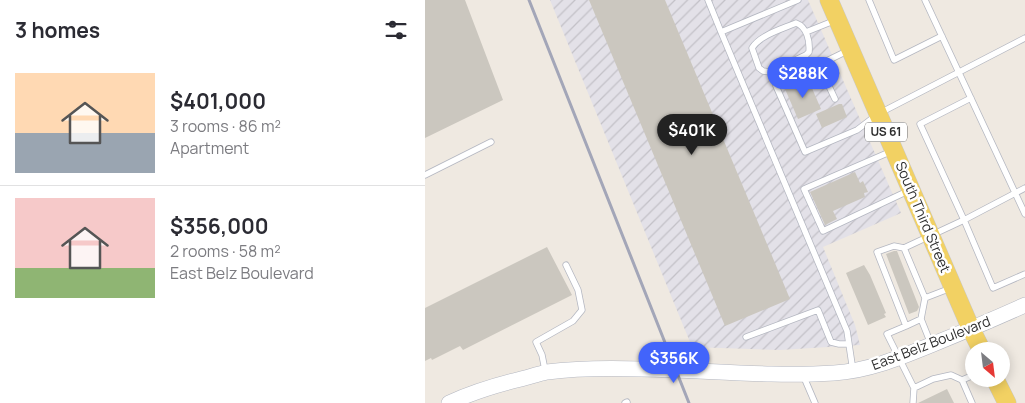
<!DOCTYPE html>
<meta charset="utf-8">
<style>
body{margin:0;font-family:Manrope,sans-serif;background:#f2f2f3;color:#2b2b33;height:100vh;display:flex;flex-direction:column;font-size:19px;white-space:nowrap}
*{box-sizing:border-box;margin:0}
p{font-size:16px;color:#7c7c81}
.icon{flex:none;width:28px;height:28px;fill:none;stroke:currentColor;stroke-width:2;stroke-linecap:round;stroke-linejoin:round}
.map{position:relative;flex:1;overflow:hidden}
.panel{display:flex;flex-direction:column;background:#fff;width:425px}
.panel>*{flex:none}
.needle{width:32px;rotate:152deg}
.tools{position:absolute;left:540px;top:342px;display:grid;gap:10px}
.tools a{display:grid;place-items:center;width:45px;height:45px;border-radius:50%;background:#fff;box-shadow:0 2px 12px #0003;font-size:25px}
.price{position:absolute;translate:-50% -42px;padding:0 11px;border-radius:18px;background:#4264fb;color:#fff;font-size:16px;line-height:32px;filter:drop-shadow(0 1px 2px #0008)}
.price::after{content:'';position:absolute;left:50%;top:30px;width:15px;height:11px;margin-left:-8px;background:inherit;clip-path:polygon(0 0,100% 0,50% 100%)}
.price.on{background:#222;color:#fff}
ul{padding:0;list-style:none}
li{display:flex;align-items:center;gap:15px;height:125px;padding:0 15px}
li+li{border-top:1px solid #e1e1e2}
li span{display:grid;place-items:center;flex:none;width:140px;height:100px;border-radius:0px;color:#555}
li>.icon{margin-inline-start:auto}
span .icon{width:60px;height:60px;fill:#fffc;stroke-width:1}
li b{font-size:21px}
h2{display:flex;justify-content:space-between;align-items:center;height:60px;padding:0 15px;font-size:21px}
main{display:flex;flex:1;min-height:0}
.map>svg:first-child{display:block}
.industrial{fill:url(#industrial-furrows)}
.building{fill:#cbc7bf}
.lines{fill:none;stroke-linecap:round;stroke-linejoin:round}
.lane-casing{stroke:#b4b7c1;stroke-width:7}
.secondary-casing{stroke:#b4b7c1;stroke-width:16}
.primary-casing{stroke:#c9c9c9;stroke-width:19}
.lane{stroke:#fff;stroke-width:5.5}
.secondary{stroke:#fff;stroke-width:15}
.primary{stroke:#f2d163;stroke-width:18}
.rail{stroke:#a3a6b8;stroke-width:3}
.labels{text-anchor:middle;stroke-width:5;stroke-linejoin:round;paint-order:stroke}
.shield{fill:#fff;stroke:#6d6d6d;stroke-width:1}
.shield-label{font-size:12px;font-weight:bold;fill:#2e2e2e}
.street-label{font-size:14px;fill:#2e2e2e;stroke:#fff}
</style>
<main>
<section class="panel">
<h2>3 homes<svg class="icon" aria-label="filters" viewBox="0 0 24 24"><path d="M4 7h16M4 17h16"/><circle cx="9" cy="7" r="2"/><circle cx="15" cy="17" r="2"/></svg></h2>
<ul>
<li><span style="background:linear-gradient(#ffd9b3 60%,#9aa5b1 0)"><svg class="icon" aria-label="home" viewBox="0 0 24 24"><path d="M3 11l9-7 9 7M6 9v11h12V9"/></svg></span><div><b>$401,000</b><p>3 rooms · 86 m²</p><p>Apartment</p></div></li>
<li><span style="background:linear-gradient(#f6c9c9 70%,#8fb573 0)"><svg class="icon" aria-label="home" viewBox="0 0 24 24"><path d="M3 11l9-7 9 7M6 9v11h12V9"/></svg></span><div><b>$356,000</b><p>2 rooms · 58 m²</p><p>East Belz Boulevard</p></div></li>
</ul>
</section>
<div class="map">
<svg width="600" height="403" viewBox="0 0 600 403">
<defs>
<pattern id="industrial-furrows" width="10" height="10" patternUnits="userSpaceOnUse" patternTransform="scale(1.25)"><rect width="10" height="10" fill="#e3e1e8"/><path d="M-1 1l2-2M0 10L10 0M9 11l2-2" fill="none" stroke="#c3c1c7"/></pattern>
</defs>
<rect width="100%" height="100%" fill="#efe9e1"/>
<!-- industrial -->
<path class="industrial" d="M125,0h258l93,213 -78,34 32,78 5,20 -80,5 -88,-3z"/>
<!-- building -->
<path class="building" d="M0,0h40l38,100 -78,38z
M164,0h76l125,299 -65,27z
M383,79l13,30 -23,10 -13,-30z
M414,104h3l5,13 -25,11 -6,-14z
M430,172l5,11 3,-2 5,11 -4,1 1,4 -32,14 4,8 -12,6 -15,-33z
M122,247l25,48 -109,55 -3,-4 -28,14 -1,-2 -6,3v-53z
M469,251h3l22,56 -2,4 -8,3 -23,-60z
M439,265l6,10 16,38 -2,1 2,3 -18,8 -22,-52z
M522,389l7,14h-36z"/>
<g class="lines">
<!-- lane casing -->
<g class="lane-casing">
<path id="lane" d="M283,0l13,32
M373,0l-77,32 126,299 6,40
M444,0l25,60 48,-24
M500,0l100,214
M371,23c11,4 14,18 13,29l-3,3 -36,17 -7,-1 -4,-3 -7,-20c8,-13 30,-19 44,-25z
M381,32l30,-12
M424,50l-73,36 29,66 52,-22 21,-16 147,-76
M394,65l16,34
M546,98l-51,26 44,96 29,68 32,-14
M467,151l-88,38 19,42 87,-41
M0,175l66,-33
M479,248l21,50 26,-10
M500,298l-4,21 10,25
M481,326l15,-7
M321,337l72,-27 13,32 8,2h10
M120,370l-3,-15 -6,-13 37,-21 9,-11 -4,-20 -12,-25
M378,375l12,28
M537,380l12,-5
M489,388l19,-9 18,-4 11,5 10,23
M200,403l2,-1
M488,403l1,-15 -27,-54 19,-8 -29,-74 17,-6 10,2 60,-28 61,-32"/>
</g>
<!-- secondary casing -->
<g class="secondary-casing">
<path id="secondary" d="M24,403c24,-11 47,-18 72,-24 8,-2 17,-5 26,-7 31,-4 62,-4 94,-3 64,1 129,8 193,4 34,-2 65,-15 97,-28 32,-13 63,-26 94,-40"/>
</g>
<!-- primary casing -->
<g class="primary-casing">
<path id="primary" d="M404,0l142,329 11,22
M570,379l12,24"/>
</g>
<!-- lane -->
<use href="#lane" class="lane"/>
<!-- secondary -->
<use href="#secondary" class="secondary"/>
<!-- primary -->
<use href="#primary" class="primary"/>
<!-- rail -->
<path class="rail" d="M104,0l160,403"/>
</g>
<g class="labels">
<!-- shield labels -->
<rect class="shield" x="440" y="122.5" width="42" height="19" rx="4"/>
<g class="shield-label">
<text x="461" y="136">US 61</text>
</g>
<!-- street labels -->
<g class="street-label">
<text transform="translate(498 217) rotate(67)" y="5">South Third Street</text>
<text transform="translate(506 343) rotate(-21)" y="5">East Belz Boulevard</text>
</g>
</g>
</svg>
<div class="tools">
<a><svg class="needle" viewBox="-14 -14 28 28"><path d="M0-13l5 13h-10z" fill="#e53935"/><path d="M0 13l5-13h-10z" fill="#7c7c81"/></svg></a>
</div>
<b class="price" style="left:378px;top:99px">$288K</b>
<b class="price on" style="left:267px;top:156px">$401K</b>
<b class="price" style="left:249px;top:384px">$356K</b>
</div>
</main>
